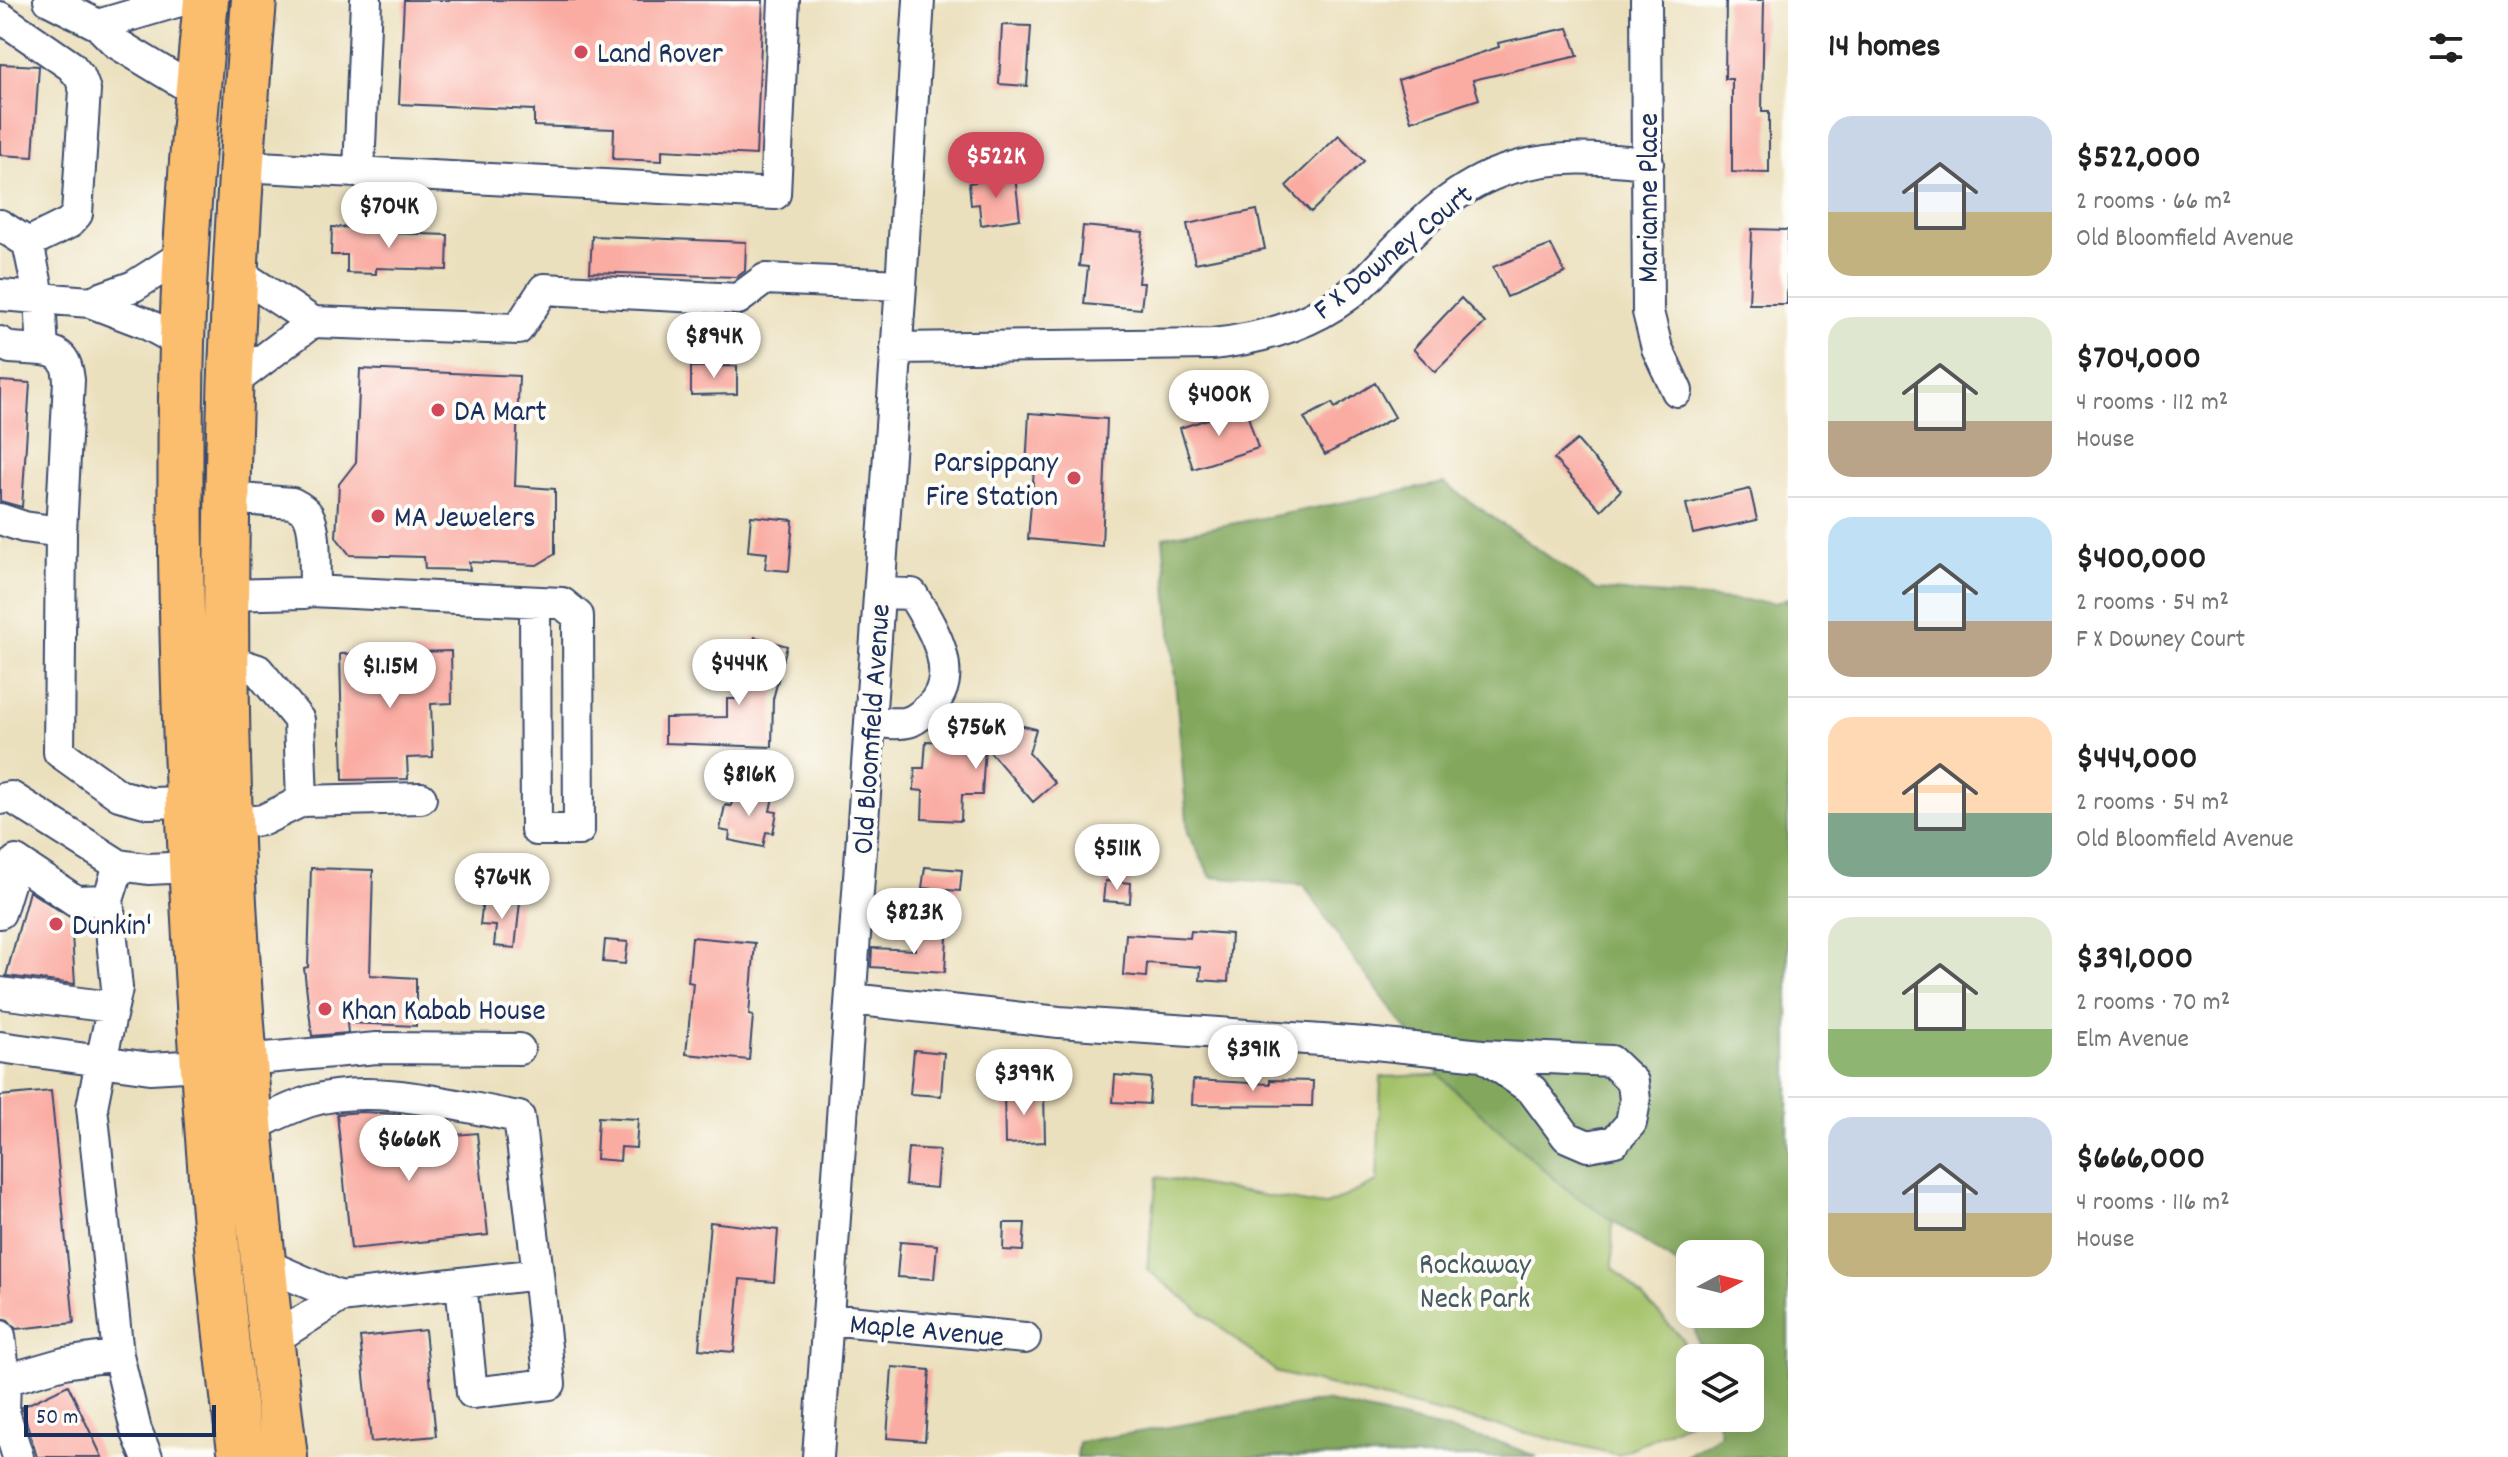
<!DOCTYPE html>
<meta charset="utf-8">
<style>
body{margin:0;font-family:Dekko,sans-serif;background:#f2f2f2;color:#222;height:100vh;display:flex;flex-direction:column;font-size:30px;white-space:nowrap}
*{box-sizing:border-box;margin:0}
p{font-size:26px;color:#767676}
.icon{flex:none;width:44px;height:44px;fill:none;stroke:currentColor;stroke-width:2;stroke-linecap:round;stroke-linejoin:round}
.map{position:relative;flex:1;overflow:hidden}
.drawer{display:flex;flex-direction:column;background:#fff;width:720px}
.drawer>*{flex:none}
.needle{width:52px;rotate:83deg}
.fabs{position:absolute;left:1676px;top:1240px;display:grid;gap:16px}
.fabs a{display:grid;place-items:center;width:88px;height:88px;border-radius:16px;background:#fff;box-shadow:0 4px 20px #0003;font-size:40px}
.scale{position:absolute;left:24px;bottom:20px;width:192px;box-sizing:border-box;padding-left:8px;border:4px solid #1b2f5e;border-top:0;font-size:22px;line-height:28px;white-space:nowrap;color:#1b2f5e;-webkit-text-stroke:6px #fdfcf7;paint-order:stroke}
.price{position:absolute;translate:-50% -68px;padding:0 18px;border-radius:28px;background:#fff;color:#222;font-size:26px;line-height:52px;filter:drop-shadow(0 2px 4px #0008)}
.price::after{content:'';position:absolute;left:50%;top:48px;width:24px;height:18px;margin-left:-12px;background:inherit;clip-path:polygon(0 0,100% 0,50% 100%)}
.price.current{background:#d1495b;color:#fff}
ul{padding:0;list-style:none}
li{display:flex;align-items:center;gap:24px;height:200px;padding:0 40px}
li+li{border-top:2px solid #e0e0e0}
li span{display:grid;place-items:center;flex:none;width:224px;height:160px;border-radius:24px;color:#555}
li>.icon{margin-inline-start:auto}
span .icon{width:96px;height:96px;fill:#fffc;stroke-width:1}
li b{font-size:34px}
h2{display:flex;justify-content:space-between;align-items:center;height:96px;padding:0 40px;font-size:34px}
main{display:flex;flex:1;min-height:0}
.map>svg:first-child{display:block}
.green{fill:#a4c269;stroke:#607864;stroke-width:2}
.forest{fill:#83a85d;stroke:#4f6c5e;stroke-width:2}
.building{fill:#faaca3}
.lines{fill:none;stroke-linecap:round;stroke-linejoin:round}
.minor-casing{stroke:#3a4a6c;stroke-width:34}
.highway-casing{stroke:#3a4a6c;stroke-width:48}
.minor{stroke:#fff;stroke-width:30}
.highway{stroke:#fabe6e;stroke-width:44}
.poi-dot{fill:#d1495b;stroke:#fdfcf7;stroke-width:3}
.labels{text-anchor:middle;stroke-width:8;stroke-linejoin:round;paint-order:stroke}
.poi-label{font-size:30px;fill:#1b2f5e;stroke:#fdfcf7;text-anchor:start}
.street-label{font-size:30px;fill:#1b2f5e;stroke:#fdfcf7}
.park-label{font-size:30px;fill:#445b61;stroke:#fdfcf7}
</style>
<main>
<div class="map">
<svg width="1788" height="1457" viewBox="0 0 1788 1457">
<rect width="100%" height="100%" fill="#fdfcf7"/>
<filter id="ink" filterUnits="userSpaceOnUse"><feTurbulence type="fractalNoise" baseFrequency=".0125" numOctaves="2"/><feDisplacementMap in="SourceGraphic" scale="16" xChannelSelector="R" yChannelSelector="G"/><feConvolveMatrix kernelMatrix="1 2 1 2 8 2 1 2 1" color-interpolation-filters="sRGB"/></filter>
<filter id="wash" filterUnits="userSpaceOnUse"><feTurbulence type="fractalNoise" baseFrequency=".006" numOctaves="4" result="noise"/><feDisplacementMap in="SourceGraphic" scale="32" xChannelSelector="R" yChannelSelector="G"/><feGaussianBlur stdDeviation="1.8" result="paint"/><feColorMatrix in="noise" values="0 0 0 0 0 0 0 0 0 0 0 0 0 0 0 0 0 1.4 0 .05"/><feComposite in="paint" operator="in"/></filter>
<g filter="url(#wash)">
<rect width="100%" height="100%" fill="#ebe0bd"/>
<!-- green -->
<path class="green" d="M1477,1073l134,88 2,106 70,72 7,43v36h5l-77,37 -340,-82 -131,-104 10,-92 167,29 53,-24 4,-105z"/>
<!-- forest -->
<path class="forest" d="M1444,483l152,107 179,13 13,-5v859h-104l37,-23 -4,-16h33v-60h-48l-11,-44h59v-60h-60v58l-12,-47 -111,-75 -120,-107 -100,-133 -43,-65 -93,-8 -23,-44 -25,-296z
M1324,1401l178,42 35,14h-460l2,-15z"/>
<g id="blocks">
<!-- building -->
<path class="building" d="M404,0h359l-7,155 -94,-5v11l-49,-2 1,-30 -80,-3v-16l-135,-6z
M1726,0h38l-2,111h7v62l-37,-1v-93h-7z
M1002,25l29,1 -4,60 -28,-2z
M1568,28l10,28 -105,24 6,19 -68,22 -13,-41 101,-33 -1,-4z
M0,64l39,2 -6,91 -33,-2z
M1339,135l25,26 -53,51 -25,-26z
M1015,176l5,43 -39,6 -2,-21 -8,1 -2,-22z
M1257,210l8,39 -70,14 -8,-39z
M1083,226l60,6 -5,51h6l-3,26 -57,-5 4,-37 -9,-1z
M332,227l28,1v4l88,3 -1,35 -71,-2v6l-29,-1v-18h-16z
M1752,229l36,1 -1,74h-38z
M592,236l154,6 -1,29 -8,6 -147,-5z
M1551,245l14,28 -58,24 -14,-30z
M1461,298l24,25 -50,49 -22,-23z
M737,366v28l-46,1v-28z
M360,369l159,7 -4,110 40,3v65l-18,11 -68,-3 1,8 -45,-1 -1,-12 -74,-2 -14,-18 3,-53 17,-22z
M0,381l30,2 -8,124 -22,-6z
M1375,383l20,34 -70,38 -21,-37 28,-15 3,5z
M1245,407l13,41 -65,21 -13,-41z
M1029,413l78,6 -5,127 -74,-7 6,-70h-8z
M1577,440l44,50 -20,20 -47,-51z
M1750,489l7,31 -64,14 -7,-30z
M751,516l42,4 -4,51 -24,-2 2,-16 -19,-2z
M755,637l32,9 -14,53 -1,48 -107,-4v-25l62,-1v-18h11z
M451,651l1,52 -21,1 2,53 -26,1 1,21 -65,1 -3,-126z
M1006,722l30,7 -7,24 26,30 -22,19 -48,-56 -3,49h-20l-1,26 -39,-2 1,-28 -9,-1 1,-22h9l2,-27 75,3z
M735,790l38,7 -3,14 7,1 -4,21 -7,-1 -3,15 -34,-7 1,-8 -10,-2 5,-25 6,1z
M925,867l37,3 -2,21 -38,-3z
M311,868l62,2 -3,105 46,3v48l-69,-3 1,10 -36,3 -8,-68 4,-1z
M1105,881l26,2 -1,20 -27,-2z
M29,891l42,27 4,66 -69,-8z
M483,900l37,2 -5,46 -21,-2 2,-20 -16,-1z
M1191,931l40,3 -3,48 -28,-2 1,-13 -54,-4 -1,14 -23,-2 3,-41 64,4z
M916,935l31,2 -2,35 -74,-5 1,-19 43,2z
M692,937l63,6 -6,72 4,1 -4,44 -63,-6 7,-71 -5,-1z
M605,940l23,2 -3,22 -22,-2z
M914,1050l30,3 -3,43 -31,-2z
M1115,1075l36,3 -2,26 -36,-2z
M1193,1080l77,4v-4l43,1 -1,25 -120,-1z
M51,1091l23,232 -58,6 -8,-9 -7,-2 -1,-6v-216z
M1044,1091l1,51 -40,2 -1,-52z
M361,1112l39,2 2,26 75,-7 11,102 -137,14 -14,-135z
M598,1117l40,2 -2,29 -15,-1 -1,14 -24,-2z
M908,1148l31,2 -3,38 -31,-3z
M710,1222l68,8 -4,52 -34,-3 -6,73 -35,-3z
M1004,1223h21l-2,28 -20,-1z
M900,1242l37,3 -3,34 -37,-2z
M425,1330l11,106 -65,6 -11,-105z
M892,1367l38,3 -5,71 -38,-3z
M68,1385l34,72h-65l-15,-50z"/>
</g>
</g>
<g filter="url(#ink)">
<use href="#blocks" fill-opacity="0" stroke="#3a4a6c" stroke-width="2"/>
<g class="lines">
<!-- minor casing -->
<g class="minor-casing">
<path id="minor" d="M49,0l49,25
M183,0l-85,25 18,18 81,49
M1646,0l2,312 9,36 20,43
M0,17l71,49 9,11 5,13 -8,124 -8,9 -41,20
M242,166l533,28 9,-194
M359,171l7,-171
M0,225l28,18 12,57 3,50c19,2 24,11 26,30l-8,152 -2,220 60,43 30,8 39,-1
M237,272l76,50 205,7 26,-40 194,10 27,-20 136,6
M0,295l90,7 55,21 37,20
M90,302l44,-16 52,-33
M0,342l10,6 33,2
M896,348l316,-4c58,-6 117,-25 159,-69 41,-43 79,-88 138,-106 49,-15 89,-11 139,-6
M232,383l81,-61
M0,519l24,8 37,5
M311,591l251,12 16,13 1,214h-43l-1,-227
M227,595l77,-2 7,-2 4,-9c-1,-17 2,-52 -7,-67 -3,-5 -10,-9 -16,-12l-64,-5
M227,660l31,10 41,50 3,81 -39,19 -32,4
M871,722c11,0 27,3 37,0 8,-2 15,-9 21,-14 35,-33 2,-82 -17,-114l-32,-1
M0,799l11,-2 108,68 29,4 43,-2
M302,801l119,-3
M0,913l16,-52 60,40 32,-1
M0,993l112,14
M851,999l208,23 306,21 117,12 129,6 22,21 2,19 -4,22 -16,18 -27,5 -21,-9 -35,-47 -50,-35
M0,1047l101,14 16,-73 -9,-88 11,-35
M244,1060l133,-12 142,1
M248,1128c21,-9 42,-21 63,-27 62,-19 145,5 208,16l19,157 -198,23 -69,44
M262,1263l78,34
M461,1283l11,110 78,-9 -12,-110
M828,1319l197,19
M0,1336l5,44
M18,1457l-14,-45 1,-32 59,-17 54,-8
M147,1457l-11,-27 -18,-75 -26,-248 9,-46 49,7 52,-3
M818,1457l83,-1172 18,-285"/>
</g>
<!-- highway casing -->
<g class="highway-casing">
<path id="highway" d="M206,0c-11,114 -21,229 -24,344 -5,198 2,397 13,594 10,173 22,347 46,519
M254,0c-24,286 -36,578 -22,865 10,198 29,395 53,592"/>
</g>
<!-- minor -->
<use href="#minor" class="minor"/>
<!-- highway -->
<use href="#highway" class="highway"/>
</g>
</g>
<!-- markers -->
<g class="poi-dot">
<circle cx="581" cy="52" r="8"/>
<circle cx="438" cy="410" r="8"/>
<circle cx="1074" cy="478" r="8"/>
<circle cx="378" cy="516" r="8"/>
<circle cx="56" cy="924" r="8"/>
<circle cx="325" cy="1009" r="8"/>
</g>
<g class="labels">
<!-- poi labels -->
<g class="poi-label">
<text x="597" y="62">Land Rover</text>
<text x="454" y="420">DA Mart</text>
<text x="1058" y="471" text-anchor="end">Parsippany<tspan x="1058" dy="34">Fire Station</tspan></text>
<text x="394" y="526">MA Jewelers</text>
<text x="72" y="934">Dunkin'</text>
<text x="341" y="1019">Khan Kabab House</text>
</g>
<!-- street labels -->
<g class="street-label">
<text transform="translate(1647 198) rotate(-90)" y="10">Marianne Place</text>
<text transform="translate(1392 251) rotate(-39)" y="10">F X Downey Court</text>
<text transform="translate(870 729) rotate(-86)" y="10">Old Bloomfield Avenue</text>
<text transform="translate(927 1329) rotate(5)" y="10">Maple Avenue</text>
</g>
<!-- park labels -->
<g class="park-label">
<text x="1475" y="1273">Rockaway<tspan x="1475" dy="34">Neck Park</tspan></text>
</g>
</g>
</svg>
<div class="fabs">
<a><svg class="needle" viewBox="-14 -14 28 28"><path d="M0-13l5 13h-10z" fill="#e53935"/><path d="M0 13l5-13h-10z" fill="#767676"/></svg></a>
<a><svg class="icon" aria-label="layers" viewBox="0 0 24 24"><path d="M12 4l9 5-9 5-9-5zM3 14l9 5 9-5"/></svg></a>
</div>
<div class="scale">50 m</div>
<b class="price current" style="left:996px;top:200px">$522K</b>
<b class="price" style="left:389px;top:250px">$704K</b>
<b class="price" style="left:714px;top:380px">$894K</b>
<b class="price" style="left:1219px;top:438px">$400K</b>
<b class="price" style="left:739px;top:707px">$444K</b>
<b class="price" style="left:390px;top:710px">$1.15M</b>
<b class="price" style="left:976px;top:771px">$756K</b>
<b class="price" style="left:749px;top:818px">$816K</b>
<b class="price" style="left:1117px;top:892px">$511K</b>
<b class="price" style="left:502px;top:921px">$764K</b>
<b class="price" style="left:914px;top:956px">$823K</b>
<b class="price" style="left:1253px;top:1093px">$391K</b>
<b class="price" style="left:1024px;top:1117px">$399K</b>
<b class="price" style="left:409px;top:1183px">$666K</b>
</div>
<section class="drawer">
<h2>14 homes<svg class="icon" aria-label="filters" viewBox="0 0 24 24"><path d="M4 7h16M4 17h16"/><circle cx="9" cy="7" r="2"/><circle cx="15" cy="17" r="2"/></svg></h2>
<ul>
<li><span style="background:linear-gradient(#c9d6e8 60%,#c2b280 0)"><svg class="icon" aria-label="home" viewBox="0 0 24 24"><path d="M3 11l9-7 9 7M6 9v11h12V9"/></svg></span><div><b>$522,000</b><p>2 rooms · 66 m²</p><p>Old Bloomfield Avenue</p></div></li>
<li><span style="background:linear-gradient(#dfe7d0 65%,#b9a48a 0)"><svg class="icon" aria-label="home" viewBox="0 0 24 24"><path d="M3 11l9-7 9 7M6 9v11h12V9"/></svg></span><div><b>$704,000</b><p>4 rooms · 112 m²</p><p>House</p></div></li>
<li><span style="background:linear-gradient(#bfe0f5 65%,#b9a48a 0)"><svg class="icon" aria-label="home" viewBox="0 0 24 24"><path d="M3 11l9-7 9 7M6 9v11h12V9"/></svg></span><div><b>$400,000</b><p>2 rooms · 54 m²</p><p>F X Downey Court</p></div></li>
<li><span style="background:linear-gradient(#ffd9b3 60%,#7fa58c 0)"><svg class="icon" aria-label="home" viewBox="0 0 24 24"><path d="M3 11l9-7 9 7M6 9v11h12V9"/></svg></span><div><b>$444,000</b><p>2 rooms · 54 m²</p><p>Old Bloomfield Avenue</p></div></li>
<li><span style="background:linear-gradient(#dfe7d0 70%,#8fb573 0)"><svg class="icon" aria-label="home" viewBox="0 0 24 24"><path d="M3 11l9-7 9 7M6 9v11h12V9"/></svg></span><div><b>$391,000</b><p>2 rooms · 70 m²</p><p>Elm Avenue</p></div></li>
<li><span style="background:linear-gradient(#c9d6e8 60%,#c2b280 0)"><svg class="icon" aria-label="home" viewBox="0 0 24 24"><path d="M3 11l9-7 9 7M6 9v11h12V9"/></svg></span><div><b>$666,000</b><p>4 rooms · 116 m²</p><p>House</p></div></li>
</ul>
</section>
</main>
